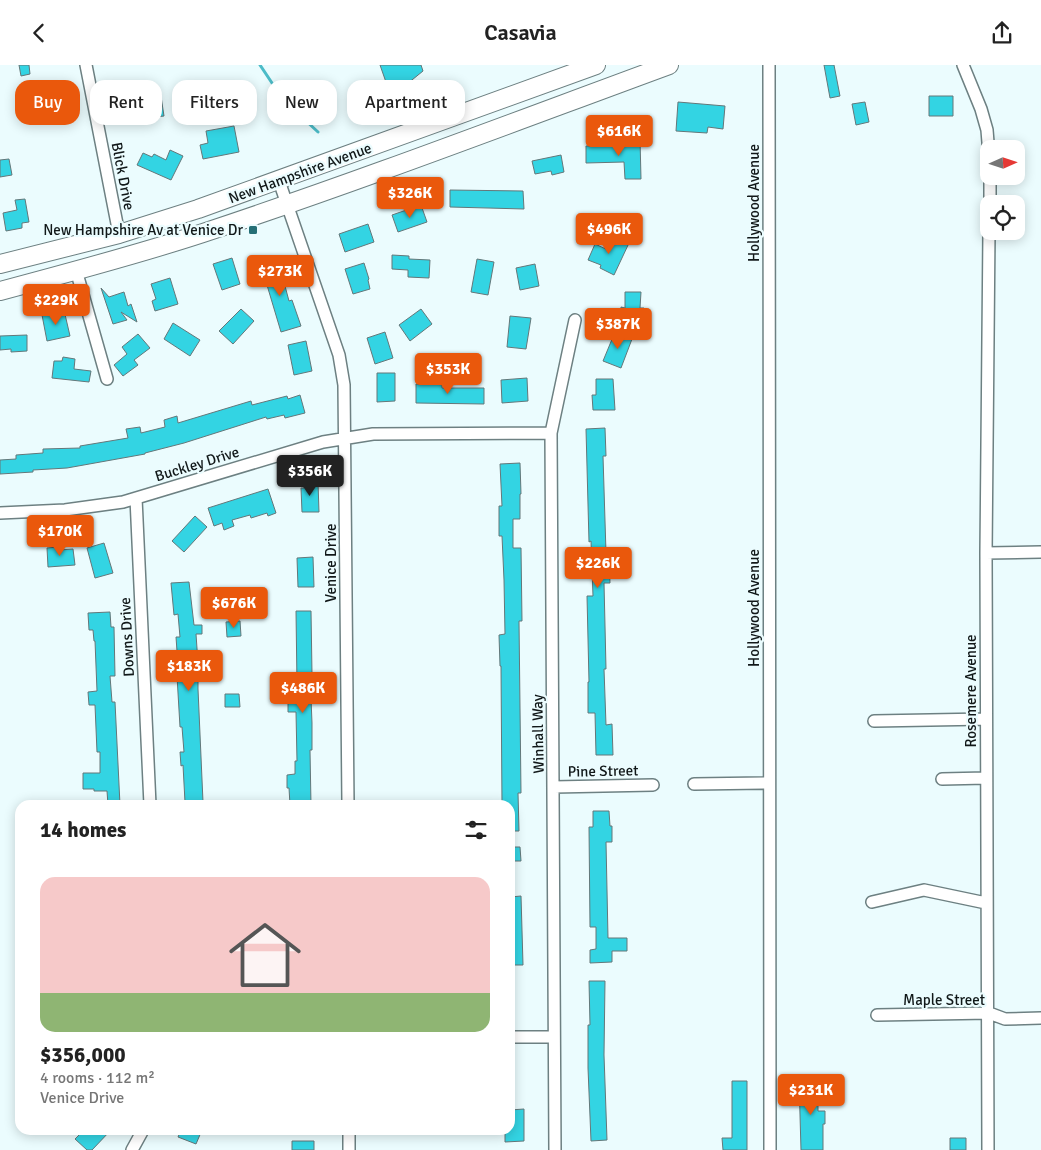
<!DOCTYPE html>
<meta charset="utf-8">
<style>
body{margin:0;font-family:Signika,sans-serif;background:#f6f6f6;color:#222;height:100vh;display:flex;flex-direction:column;font-size:19px;white-space:nowrap}
*{box-sizing:border-box;margin:0}
p{font-size:16px;color:#767676}
.icon{flex:none;width:28px;height:28px;fill:none;stroke:currentColor;stroke-width:2;stroke-linecap:round;stroke-linejoin:round}
.map{position:relative;flex:1;overflow:hidden}
.side{position:absolute;left:15px;top:735px;width:500px;height:335px;display:flex;flex-direction:column;background:#fff;border-radius:15px;box-shadow:0 2px 12px #0003}
.side>*{flex:none}
.guide{position:absolute;left:15px;top:15px;width:500px;height:45px;display:flex;gap:10px}
.needle{width:32px;rotate:87deg}
.buttons{position:absolute;left:980px;top:75px;display:grid;gap:10px}
.buttons a{display:grid;place-items:center;width:45px;height:45px;border-radius:10px;background:#fff;box-shadow:0 2px 12px #0003;font-size:25px}
.price{position:absolute;translate:-50% -42px;padding:0 11px;border-radius:5px;background:#ea580c;color:#fff;font-size:16px;line-height:32px;filter:drop-shadow(0 1px 2px #0008)}
.price::after{content:'';position:absolute;left:50%;top:30px;width:15px;height:11px;margin-left:-8px;background:inherit;clip-path:polygon(0 0,100% 0,50% 100%)}
.price.selected{background:#222;color:#fff}
ul{padding:0;list-style:none}
li{display:grid;align-content:center;gap:10px;height:265px;padding:0 25px}
li+li{border-top:1px solid #e0e0e0}
li span{display:grid;place-items:center;height:155px;border-radius:15px;color:#555}
li>.icon{margin-inline-start:auto}
span .icon{width:90px;height:90px;fill:#fffc;stroke-width:1}
li b{font-size:21px}
h2{display:flex;justify-content:space-between;align-items:center;height:60px;padding:0 25px;font-size:21px}
.chip{padding:0 18px;border-radius:15px;background:#fff;box-shadow:0 2px 12px #0003;font-size:18px;line-height:45px}
.chip.selected{background:#ea580c;color:#fff}
header{display:flex;justify-content:space-between;align-items:center;height:65px;padding:0 25px;background:#fff;font-size:22px;font-weight:600}
.map>svg:first-child{display:block}
.lines{fill:none;stroke-linecap:round;stroke-linejoin:round}
.stream{stroke:#4cbcc8;stroke-width:3}
.building{fill:#33d4e3;stroke:#647779}
.minor-casing{stroke:#6d8082;stroke-width:14}
.primary-casing{stroke:#6d8082;stroke-width:20}
.minor{stroke:#fff;stroke-width:11}
.primary{stroke:#fff;stroke-width:18}
.poi-dot{fill:#256f76;stroke:#ebfcfe;stroke-width:2}
.labels{text-anchor:middle;stroke-width:4.5;stroke-linejoin:round;paint-order:stroke}
.street-label{font-size:15px;fill:#111819;stroke:#ebfcfe}
.poi-label{font-size:15px;fill:#111819;stroke:#ebfcfe;text-anchor:end}
</style>
<header><svg class="icon" aria-label="back" viewBox="0 0 24 24"><path d="M15 5l-7 7 7 7"/></svg>Casavia<svg class="icon" aria-label="share" viewBox="0 0 24 24"><path d="M12 15V3M7 8l5-5 5 5M5 13v7h14v-7"/></svg></header>
<div class="map">
<svg width="1041" height="1085" viewBox="0 0 1041 1085">
<rect width="100%" height="100%" fill="#ebfcfe"/>
<g class="lines">
<!-- stream -->
<path class="stream" d="M260,0l16,24 1,10 13,17 13,2 15,14"/>
</g>
<!-- building -->
<path class="building" d="M19,0h10l1,9 -9,2z
M380,0h41l2,6 -16,13 -20,1z
M824,0h10l6,31 -10,2z
M43,24l3,25 -5,1 1,7 -11,2 -5,-33z
M160,25l4,26 -17,2 -4,-26z
M929,31h24v20h-24z
M678,37l47,4 -2,23 -15,-2 -1,6 -31,-2z
M865,37l4,20 -13,3 -4,-21z
M234,61l5,26 -36,7 -3,-14 8,-2 -2,-12z
M640,74l1,40h-16l-1,-17 -38,1v-17l38,-1v-5z
M170,85l13,6 -12,24 -34,-15 6,-12 9,4 2,-3 12,6z
M561,90l3,17 -12,3 -1,-4 -16,3 -3,-13z
M9,94l3,16 -12,2v-17z
M450,125l73,1 1,18 -74,-2z
M25,134l4,23 -7,1v5l-16,3 -3,-18 14,-3 -2,-10z
M421,140l6,17 -29,10 -6,-17z
M368,159l6,18 -29,10 -6,-18z
M615,171l14,7 -15,32 -14,-7 1,-3 -13,-5 7,-16 13,6z
M392,190l17,1v3l21,1 -1,18 -21,-1v-7l-16,-1z
M232,193l8,26 -18,6 -9,-26z
M477,194l17,3 -6,33 -17,-3z
M278,195l11,41 3,-1 9,26 -20,6 -20,-67z
M364,198l5,16 -1,1 2,9 -17,5 -8,-25z
M535,199l4,22 -19,4 -4,-22z
M170,213l8,26 -23,7 -3,-10 4,-2 -5,-15z
M101,223l8,9 15,-5 4,14 3,-2 6,18 -16,-10 6,8 -14,4z
M625,227h16l-1,16h4v16l-23,-1v-16l4,1z
M241,244l13,12 -21,23 -14,-13z
M421,244l11,15 -22,17 -11,-16z
M64,245l6,26 -23,5 -5,-26z
M510,251l21,2 -5,31 -19,-2z
M173,258l27,17 -10,16 -26,-17z
M385,267l8,26 -18,6 -8,-26z
M615,267l17,7 -11,29 -18,-7z
M138,269l12,14 -16,12 4,5 -15,11 -9,-11 13,-11 -5,-7z
M27,270v16l-16,1v-3l-11,1v-14z
M306,276l6,30 -18,4 -6,-30z
M63,292l12,2 -1,10 17,2 -2,11 -37,-4 2,-17h8z
M377,308h18v28l-18,1z
M527,313l1,23 -26,2 -1,-23z
M596,314h17l2,31h-22l-1,-15h4z
M416,319h26v4h42v16l-68,-1z
M300,330l5,18 -20,5 -1,-3 -17,4 -1,-2 -82,26 -39,10v1l-78,14 -34,2v2l-33,2v-14l16,-1v-4l27,-2v-4l37,-1v-2l48,-8 -2,-9 14,-2 1,6 24,-6 -1,-7 13,-4 1,7 73,-22 1,4 35,-9 1,3z
M605,363l1,28h-3l3,97h3l1,30h-6l2,86h-2l2,56 6,-1 1,31h-17l-1,-42h-7v-31h1l-2,-86h6l-2,-55 -2,1 -3,-113z
M520,398l1,31h-1v25h-7v29h8l1,73h-3l2,172h-3l1,38h-9v-26h-8l-1,-139h-1l-1,-31 6,-1 -1,-54 -2,-44h-3v-30h3l-2,-42z
M304,417h14l1,30h-17l-1,-24h3z
M268,424l8,24 -8,3 -1,-3 -16,5 -1,-3 -18,5 2,6 -10,4 -2,-7 -8,3 -6,-18z
M195,451l12,11 -23,25 -12,-11z
M104,478l9,30 -18,5 -8,-30z
M58,482l1,3 14,-1 2,16 -27,2 -1,-19z
M313,492l1,30h-16l-1,-29z
M189,517l5,43h8v9h-6l2,29h5l1,13 -6,1v12l5,113h-18l-2,-37 -2,1 -1,-14h4l-2,-25h-2l-3,-51h3l-1,-25h-2l-1,-14h4l-2,-23 -4,1 -3,-32z
M296,546h15l1,63h-2l2,49v27h-2l1,55h-21l-1,-17h-2v-13l8,-1v-13h2l-1,-49h-8v-9h7v-18h2z
M110,547l1,15h3l1,49h-5l2,26h3l5,103h-12l-1,-14h-13v-2h-11v-16h17v-21h-3l-2,-47h-6l-1,-13 9,-1 -2,-50h-1l-1,-11h-4l-1,-17z
M240,556l1,15 -14,1 -1,-15z
M225,629h14l1,13h-15z
M593,746h16l1,15h2v16h-6l2,96h19v13h-15v11l-22,1v-13l6,-1v-22h-6l-1,-100h4z
M510,782h10l1,14h-11z
M521,831l2,69h-13v-68z
M589,916h16l-1,74 3,85 -16,1 -3,-73v-43h2z
M818,1014v32h7v13h-2v26h-22l-2,-70z
M732,1016h15v69h-24l-1,-12h10z
M524,1044v32l-19,1v-12h5v-20z
M84,1065h27l-19,20h-5l-12,-11z
M181,1065h21l-6,14 -18,-7z
M950,1073h16v12h-16z
M292,1076h22v9h-22z"/>
<g class="lines">
<!-- minor casing -->
<g class="minor-casing">
<path id="minor" d="M86,0l33,169
M769,0l1,1085
M963,0l18,44 6,21 2,25
M279,116l60,174 5,30 4,420
M990,139v-28
M76,205l31,109
M136,433l14,307
M0,448l65,-3 58,-8 200,-60 50,-8 178,-1
M986,488l55,-1
M874,656l112,-2
M942,714l44,-1
M694,719l75,-1
M554,722l99,-2
M872,837l52,-12 62,13
M877,950l112,-2 16,6 36,-1
M510,972h44
M132,1085l11,-20
M349,1085v-20
M555,1085l-4,-717 24,-113
M988,1085l-2,-597 3,-322"/>
</g>
<!-- primary casing -->
<g class="primary-casing">
<path id="primary" d="M0,199l119,-30 79,-25 398,-144
M0,226c68,-18 136,-36 203,-58 157,-52 311,-111 466,-168"/>
</g>
<!-- minor -->
<use href="#minor" class="minor"/>
<!-- primary -->
<use href="#primary" class="primary"/>
</g>
<!-- markers -->
<rect class="poi-dot" x="248" y="160" width="10" height="10" rx="2.5"/>
<g class="labels">
<!-- street labels -->
<g class="street-label">
<text transform="translate(300 108) rotate(-20)" y="5">New Hampshire Avenue</text>
<text transform="translate(123 111) rotate(79)" y="5">Blick Drive</text>
<text transform="translate(754 138) rotate(-90)" y="5">Hollywood Avenue</text>
<text transform="translate(197 399) rotate(-17)" y="5">Buckley Drive</text>
<text transform="translate(331 498) rotate(-90)" y="5">Venice Drive</text>
<text transform="translate(754 543) rotate(-90)" y="5">Hollywood Avenue</text>
<text transform="translate(127 572) rotate(-93)" y="5">Downs Drive</text>
<text transform="translate(971 626) rotate(-90)" y="5">Rosemere Avenue</text>
<text transform="translate(538 669) rotate(-91)" y="5">Winhall Way</text>
<text transform="translate(603 706) rotate(-1)" y="5">Pine Street</text>
<text x="944" y="940">Maple Street</text>
</g>
<!-- poi labels -->
<g class="poi-label">
<text x="243" y="170">New Hampshire Av at Venice Dr</text>
</g>
</g>
</svg>
<div class="buttons">
<a><svg class="needle" viewBox="-14 -14 28 28"><path d="M0-13l5 13h-10z" fill="#e53935"/><path d="M0 13l5-13h-10z" fill="#767676"/></svg></a>
<a><svg class="icon" aria-label="locate" viewBox="0 0 24 24"><circle cx="12" cy="12" r="6"/><path d="M12 2v4M12 18v4M2 12h4M18 12h4"/></svg></a>
</div>
<b class="price" style="left:619px;top:92px">$616K</b>
<b class="price" style="left:410px;top:154px">$326K</b>
<b class="price" style="left:609px;top:190px">$496K</b>
<b class="price" style="left:280px;top:232px">$273K</b>
<b class="price" style="left:56px;top:261px">$229K</b>
<b class="price" style="left:618px;top:285px">$387K</b>
<b class="price" style="left:448px;top:330px">$353K</b>
<b class="price selected" style="left:310px;top:432px">$356K</b>
<b class="price" style="left:60px;top:492px">$170K</b>
<b class="price" style="left:598px;top:524px">$226K</b>
<b class="price" style="left:234px;top:564px">$676K</b>
<b class="price" style="left:189px;top:627px">$183K</b>
<b class="price" style="left:303px;top:649px">$486K</b>
<b class="price" style="left:811px;top:1051px">$231K</b>
<div class="guide">
<a class="chip selected">Buy</a>
<a class="chip">Rent</a>
<a class="chip">Filters</a>
<a class="chip">New</a>
<a class="chip">Apartment</a>
</div>
<section class="side">
<h2>14 homes<svg class="icon" aria-label="filters" viewBox="0 0 24 24"><path d="M4 7h16M4 17h16"/><circle cx="9" cy="7" r="2"/><circle cx="15" cy="17" r="2"/></svg></h2>
<ul>
<li><span style="background:linear-gradient(#f6c9c9 75%,#8fb573 0)"><svg class="icon" aria-label="home" viewBox="0 0 24 24"><path d="M3 11l9-7 9 7M6 9v11h12V9"/></svg></span><div><b>$356,000</b><p>4 rooms · 112 m²</p><p>Venice Drive</p></div></li>
</ul>
</section>
</div>
